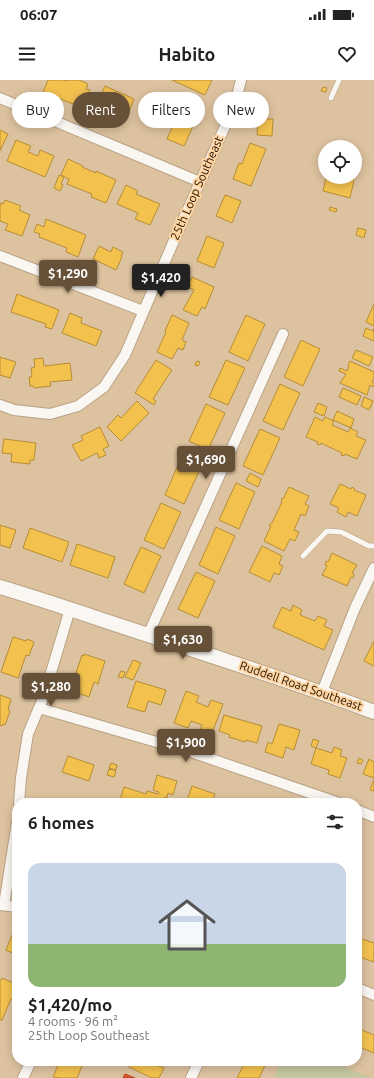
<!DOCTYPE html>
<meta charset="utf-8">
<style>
body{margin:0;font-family:Ubuntu,sans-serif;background:#f6f6f6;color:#222;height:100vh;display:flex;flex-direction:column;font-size:15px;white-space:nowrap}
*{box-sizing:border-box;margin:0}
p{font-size:13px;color:#767676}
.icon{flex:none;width:22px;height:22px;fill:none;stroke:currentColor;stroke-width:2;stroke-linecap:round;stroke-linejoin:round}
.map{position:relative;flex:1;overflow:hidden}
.details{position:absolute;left:12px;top:718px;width:350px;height:268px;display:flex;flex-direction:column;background:#fff;border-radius:16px;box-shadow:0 2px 10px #0003}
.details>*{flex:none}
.banner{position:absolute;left:12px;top:12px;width:350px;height:36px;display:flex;gap:8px}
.controls{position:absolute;left:318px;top:60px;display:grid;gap:8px}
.controls a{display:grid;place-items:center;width:44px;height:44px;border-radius:50%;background:#fff;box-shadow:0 2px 10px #0003;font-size:20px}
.price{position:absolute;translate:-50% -34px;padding:0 9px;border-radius:4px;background:#665138;color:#fff;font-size:13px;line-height:26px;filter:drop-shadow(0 1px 2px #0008)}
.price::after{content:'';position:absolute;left:50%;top:24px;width:12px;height:9px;margin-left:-6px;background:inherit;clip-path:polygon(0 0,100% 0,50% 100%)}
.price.current{background:#222;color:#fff}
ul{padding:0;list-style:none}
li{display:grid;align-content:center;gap:8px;height:212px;padding:0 16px}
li+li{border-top:1px solid #e0e0e0}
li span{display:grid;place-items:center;height:124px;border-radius:12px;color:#555}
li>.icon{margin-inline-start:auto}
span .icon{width:72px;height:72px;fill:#fffc;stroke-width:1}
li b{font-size:17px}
h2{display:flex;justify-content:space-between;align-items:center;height:48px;padding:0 16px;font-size:17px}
.tag{padding:0 14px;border-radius:18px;background:#fff;box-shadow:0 2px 10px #0003;font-size:14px;line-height:36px}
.tag.current{background:#665138;color:#fff}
.status{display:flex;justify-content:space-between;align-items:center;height:28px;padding:0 20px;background:#fff;direction:ltr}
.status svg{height:11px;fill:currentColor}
header{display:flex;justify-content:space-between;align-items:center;height:52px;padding:0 16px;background:#fff;font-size:18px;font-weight:600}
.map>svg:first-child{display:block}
.green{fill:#c5c7a0}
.homes{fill:#f2c14e;stroke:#b58d37}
.shops{fill:#e4572e;stroke:#ab4320}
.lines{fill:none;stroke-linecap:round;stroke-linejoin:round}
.service-casing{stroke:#b8a286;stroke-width:6}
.minor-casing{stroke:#b8a286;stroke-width:12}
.secondary-casing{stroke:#b8a286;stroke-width:16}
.service{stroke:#faf6f1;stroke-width:5}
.minor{stroke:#faf6f1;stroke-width:10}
.secondary{stroke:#faf6f1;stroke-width:14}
.labels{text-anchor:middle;stroke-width:4;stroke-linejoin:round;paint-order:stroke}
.street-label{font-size:12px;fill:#261400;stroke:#fdd4a2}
</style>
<div class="status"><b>06:07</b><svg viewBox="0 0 49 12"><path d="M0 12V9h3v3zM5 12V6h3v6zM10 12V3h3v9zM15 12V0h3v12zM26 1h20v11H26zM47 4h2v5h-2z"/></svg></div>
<header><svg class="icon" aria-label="menu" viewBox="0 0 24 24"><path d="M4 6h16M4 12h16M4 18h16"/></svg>Habito<svg class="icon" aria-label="heart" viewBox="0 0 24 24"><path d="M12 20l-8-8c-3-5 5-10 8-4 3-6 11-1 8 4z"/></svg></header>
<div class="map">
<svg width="374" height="998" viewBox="0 0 374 998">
<rect width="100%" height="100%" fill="#ddc29f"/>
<!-- green -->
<path class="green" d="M281,981h50l40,17h-97z"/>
<!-- homes -->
<path class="homes" d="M48,0h16l2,1 1,-1h12l9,4 -2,5 4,1 -7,18 -40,-16z
M172,0h40l-7,15z
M105,6l29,13 -6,15 -5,-2 -2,3 -19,-8 2,-3 -6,-3z
M323,7l4,1 -1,4 -5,-1z
M178,34l17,8 -11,24 -17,-7z
M258,39h15l-1,17 -15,-1z
M0,50l8,4 -8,17z
M16,60l15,6 -3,6 10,4 2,-6 14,6 -9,21 -38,-16z
M250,63l16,6 -15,37 -18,-7 6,-16 3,1z
M68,79l15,7 -1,1 14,6v-2l20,9 -10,23 -15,-6 1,-3 -25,-10 2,-5 -8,-4z
M59,95l5,2 -3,7 2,1 -3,6 -6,-3z
M326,97h28l-1,2 1,1 -4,18 -27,-7z
M126,105l12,6 -2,3 24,10 -10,21 -15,-6 3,-6 -21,-9z
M225,115l16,6 -9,22 -16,-7z
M5,120l16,6 -2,4 11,5 -8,21 -17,-6 3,-6 -8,-3v-18l3,1z
M330,127l7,2 -1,3 -7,-2z
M46,139l40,16 -8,22 -12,-5 1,-4 -28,-11 1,-3 -6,-2 3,-8 7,3z
M358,148l8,2 -2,8 -8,-3z
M207,156l17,7 -10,25 -17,-7z
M99,166l12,6 2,-5 10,5 -2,4 1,1 -6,13 -23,-11z
M192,197l22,10 -9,22 -3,-2 -5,9 -14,-6 11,-20 -7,-3z
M17,214l42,16 -7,19 -7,-2 1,-3 -35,-12z
M374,224v22l-8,-4z
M70,233l12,5 -1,5 21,8 -6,15 -34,-13z
M172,235l17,8 -7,17 4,2 -3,8 -5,-2 -6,11 -15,-7 9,-20 -1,-1z
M246,235l19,9 -17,37 -19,-9z
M366,248l7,3 1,-3v13l-11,-5z
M301,260l19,9 -17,37 -19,-9z
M356,270l17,7 -4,9 -17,-8z
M0,277l16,5 -6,16 -10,-3z
M43,278l1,8 26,-3 2,17 -22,2 1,4 -17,2 -1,-2h-3l-1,-9h3l-1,-9 4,-1 -1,-8z
M156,280l16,10 -19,29 3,2 -2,4 -19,-12z
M226,280l19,8 -17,37 -19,-8z
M197,281l3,1 -2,4 -3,-1z
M350,281l24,11v6l-2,4 2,1v4l-4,-2 -3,10 -27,-12 6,-9 -7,-3 1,-3 7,3 2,-5 -1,-1z
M280,304l20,9 -17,37 -20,-9z
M343,308l18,8 -4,9 -18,-8z
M364,317l9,4 -4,9 -8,-4z
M137,321l12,12 -28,28 -14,-14 11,-12 3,3z
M318,323l9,4 -3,9 -10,-4z
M206,324l19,9 -17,37 -19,-9z
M337,331l17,8 -3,9 -18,-8z
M315,337l8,4 2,-4 9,4 -2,4 16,7 2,-4 8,4 -2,4 10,4 -9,19 -12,-5 -1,2 -3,-1 1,-2 -21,-10 -1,2 -3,-1 1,-2 -12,-5z
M100,347l9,19 -6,3 3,6 -7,3 -2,-5 -16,8 -9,-16 11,-5 -2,-4z
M260,349l20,9 -17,37 -20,-9z
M4,359l32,4 -2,17h-4v4l-19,-2 1,-8 -10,-1z
M187,367l10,4 -3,8 -10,-4z
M181,378l20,9 -17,37 -19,-9z
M250,393l11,6 -3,8 -12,-6z
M236,403l19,9 -16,37 -20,-9z
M340,404l11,5 1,-2 3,2 -1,1 12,5 -9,21 -9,-4 -2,5 -9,-5 2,-4 -9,-4z
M289,407l20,9 -4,8 4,2 -4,10 -4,-2 -7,16 5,2 -4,9 -5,-2 -6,12 -20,-10 7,-15h-2l2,-3h1l10,-21h-1l1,-4 1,1z
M161,423l20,9 -17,37 -20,-9z
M0,445l16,5 -6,18 -10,-3z
M216,447l19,9 -17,38 -19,-9z
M30,448l39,14 -7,20 -39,-14z
M77,464l38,13 -7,21 -38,-13z
M262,466l20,10 -3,8 4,2 -4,9 -5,-2 -4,9 -21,-10z
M141,467l20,9 -17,37 -20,-9z
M332,473l25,12 -5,8 2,1 -1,4 -2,-1 -4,9 -25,-11 5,-9 -2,-1 1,-4 2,1z
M196,492l19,9 -17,37 -20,-9z
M293,525l9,5 -2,5 15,6 3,-5 9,4 -3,6 9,4 -9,20 -51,-23 9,-20 9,4z
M13,557l13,4 1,-2 7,3 -5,14 -3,-1 -8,23 -17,-6z
M374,561v25l-10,-5z
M84,574l21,7 -7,23 -4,-2 -5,15 -17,-6 4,-12h-2l8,-24 2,1z
M133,580l8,3 -8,17 -8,-3z
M121,591l4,1 -2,6 -5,-1z
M136,601l30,9 -5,15 -13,-4 -3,11 -18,-5z
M186,611l13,5 -3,6 12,5 3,-7 12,4 -12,32 -12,-4 3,-7 -11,-4 -3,7 -14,-5z
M0,615l11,4 -3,11 2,1 -5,14 -2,-1 -1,2 -2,-1z
M224,635l38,11 -5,17 -11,-3 -1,2 -16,-5 1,-2 -11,-4z
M279,644l21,6 -6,20 -8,-3 -3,11 -18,-6 3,-10 4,2z
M313,659l6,2 -3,7 -5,-2z
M334,667l8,3 -2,6 7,2 -7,20 -12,-4 1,-4 -18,-6 5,-16 16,5z
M68,676l26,9 -5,16 -27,-9z
M359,678l4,2 -2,4 -4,-1z
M369,679l5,3v16l-11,-4z
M111,683l6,2 -1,5 -7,-2z
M109,689l7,2 -2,6 -7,-2z
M157,695l20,6 -4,14 -5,-2 -1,5 -2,-1 -2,6h-44l5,-16 22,7 1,-3 11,3 1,-2 -6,-2z
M374,699v12l-4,-1z
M192,706l23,8 -3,9h-26z
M12,855l5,2v18l-11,-5z
M359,858l15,5v19l-17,-6v-12z
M2,898l14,6 -1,2 2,1v15l-6,-3 -9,21h-2v-38z
M357,948l17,7v18l-17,-7z
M64,981h20l-7,17h-18l-6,-1 6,-14 3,2z
M132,981h22l-1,3 11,4 -5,10h-7l-23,-11z
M238,981h29l-8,17h-22l7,-14z"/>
<!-- shops -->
<path class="shops" d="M125,994l10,4h-12z"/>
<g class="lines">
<!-- service casing -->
<g class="service-casing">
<path id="service" d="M331,18l8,-18
M303,476l24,-25 14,1 28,14h5"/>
</g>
<!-- minor casing -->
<g class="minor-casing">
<path id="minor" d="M0,18l200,84
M0,176l143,55
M0,325l14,5 36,4 28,-8 26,-19 21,-32 50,-117 60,-134 6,-24
M148,555l135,-301
M322,612l33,-84 19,-40
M39,628l152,44 148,51
M19,723l2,-25 7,-44 16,-38 26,-87
M357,730l17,7
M0,825l17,2
M4,825l13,-83
M357,908l17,7
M23,998l8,-17
M191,998l8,-17"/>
</g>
<!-- secondary casing -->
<g class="secondary-casing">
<path id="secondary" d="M0,507c57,17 113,37 170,55 68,23 137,44 204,70"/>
</g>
<!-- service -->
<use href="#service" class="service"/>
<!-- minor -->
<use href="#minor" class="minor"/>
<!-- secondary -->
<use href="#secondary" class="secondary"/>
</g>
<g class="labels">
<!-- street labels -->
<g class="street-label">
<text transform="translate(197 108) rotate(-66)" y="4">25th Loop Southeast</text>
<text transform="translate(301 606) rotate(19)" y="4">Ruddell Road Southeast</text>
</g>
</g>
</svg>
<div class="controls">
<a><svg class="icon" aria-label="locate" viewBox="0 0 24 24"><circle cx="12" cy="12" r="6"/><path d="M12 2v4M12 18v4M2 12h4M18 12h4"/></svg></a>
</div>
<b class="price" style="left:68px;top:214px">$1,290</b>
<b class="price current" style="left:161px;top:218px">$1,420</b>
<b class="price" style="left:206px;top:400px">$1,690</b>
<b class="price" style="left:183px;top:580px">$1,630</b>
<b class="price" style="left:51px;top:627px">$1,280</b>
<b class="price" style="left:186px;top:683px">$1,900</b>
<div class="banner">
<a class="tag">Buy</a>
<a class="tag current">Rent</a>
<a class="tag">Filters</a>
<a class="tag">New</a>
</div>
<section class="details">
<h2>6 homes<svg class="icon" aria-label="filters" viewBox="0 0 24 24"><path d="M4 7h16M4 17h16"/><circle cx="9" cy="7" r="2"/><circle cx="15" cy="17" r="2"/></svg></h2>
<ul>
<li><span style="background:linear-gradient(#c9d6e8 65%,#8fb573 0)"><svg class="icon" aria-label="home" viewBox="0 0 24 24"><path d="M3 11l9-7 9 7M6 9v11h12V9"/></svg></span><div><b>$1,420/mo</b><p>4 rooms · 96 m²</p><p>25th Loop Southeast</p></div></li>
</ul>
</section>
</div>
